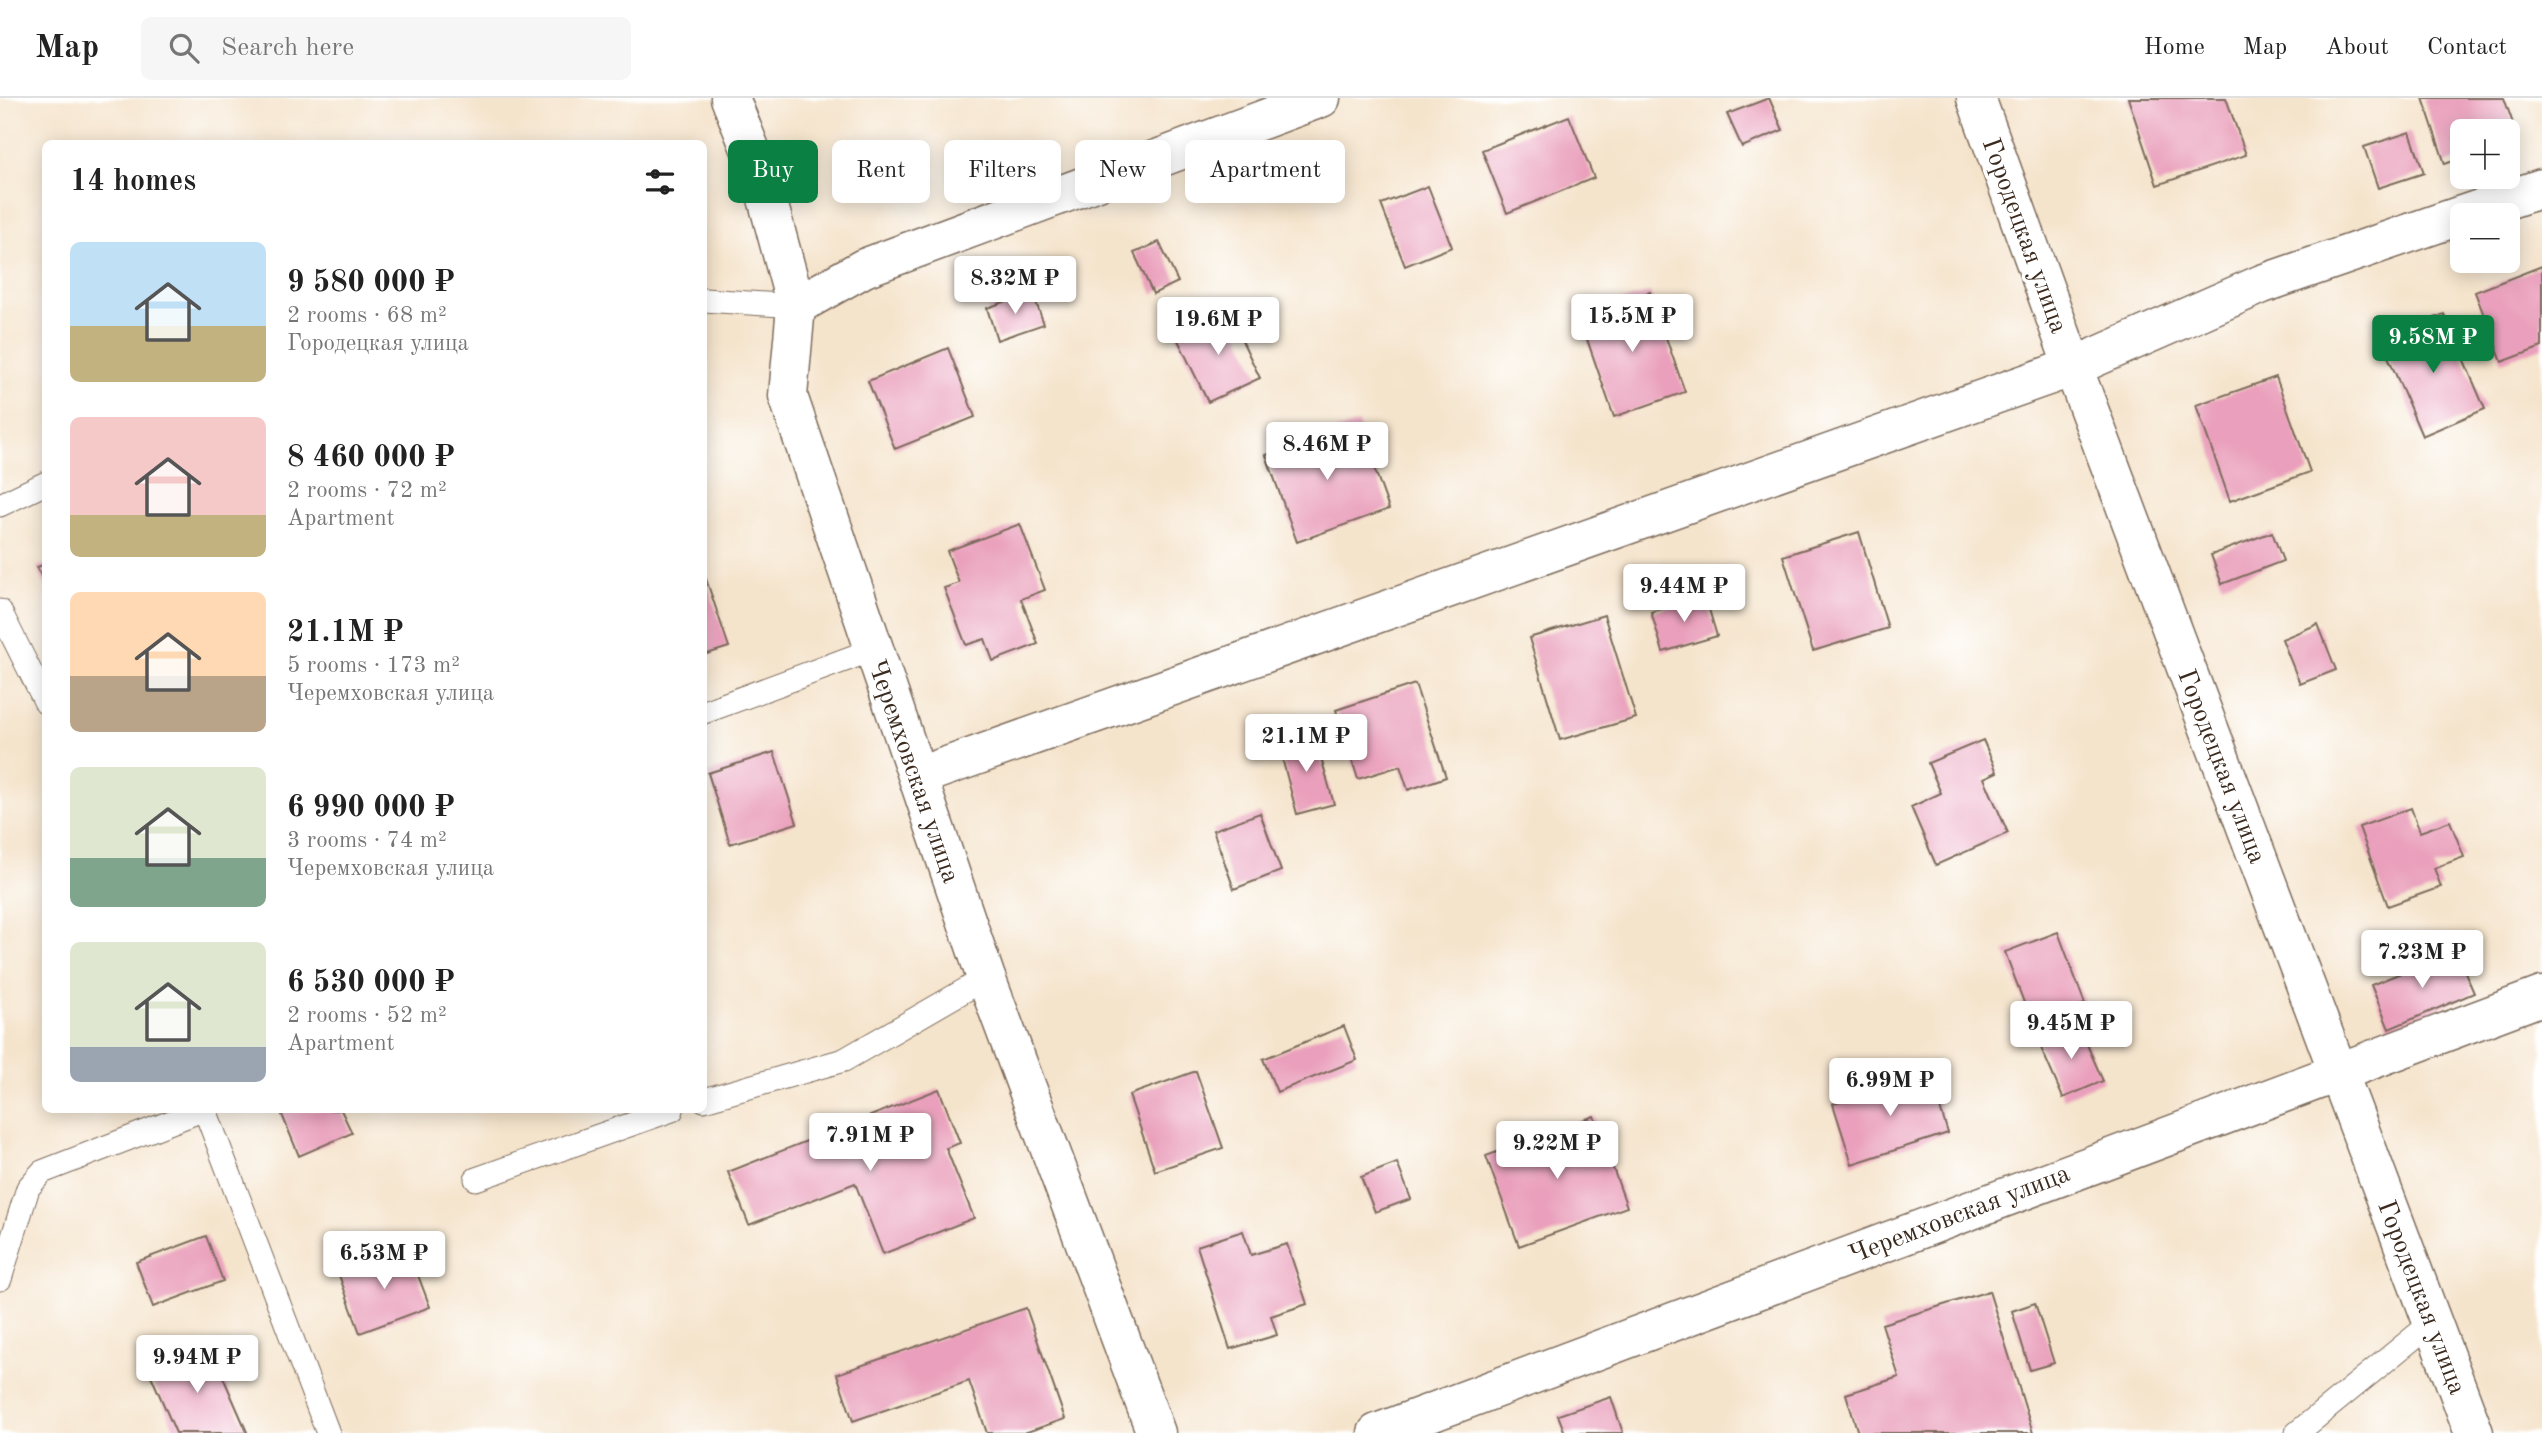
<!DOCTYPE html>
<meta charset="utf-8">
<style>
body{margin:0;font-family:"Old Standard TT",serif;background:#f6f6f6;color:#222;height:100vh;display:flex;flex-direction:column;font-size:26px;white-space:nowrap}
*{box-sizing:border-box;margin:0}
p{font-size:23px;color:#767676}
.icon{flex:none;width:38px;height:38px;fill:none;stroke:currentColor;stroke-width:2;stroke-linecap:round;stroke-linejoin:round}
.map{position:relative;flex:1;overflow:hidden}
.side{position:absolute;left:42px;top:42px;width:665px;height:973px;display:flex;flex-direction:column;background:#fff;border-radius:10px;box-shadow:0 4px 18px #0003}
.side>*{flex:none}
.banner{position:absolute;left:728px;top:42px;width:665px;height:63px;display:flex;gap:14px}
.tools{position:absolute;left:2450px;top:21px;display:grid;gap:14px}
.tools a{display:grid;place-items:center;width:70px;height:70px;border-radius:10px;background:#fff;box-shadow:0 4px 18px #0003;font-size:35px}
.price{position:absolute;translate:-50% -60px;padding:0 16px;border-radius:7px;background:#fff;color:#222;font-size:23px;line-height:46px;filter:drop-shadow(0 2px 4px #0008)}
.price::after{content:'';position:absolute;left:50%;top:42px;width:21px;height:16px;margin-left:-10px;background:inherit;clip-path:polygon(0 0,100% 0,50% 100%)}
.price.selected{background:#0b8043;color:#fff}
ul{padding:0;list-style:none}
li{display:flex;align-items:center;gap:21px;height:175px;padding:0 28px}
li span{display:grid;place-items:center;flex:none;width:196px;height:140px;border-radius:10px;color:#555}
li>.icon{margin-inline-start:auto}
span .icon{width:84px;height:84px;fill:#fffc;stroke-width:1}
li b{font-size:30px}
h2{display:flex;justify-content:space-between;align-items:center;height:84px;padding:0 28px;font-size:30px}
.tag{padding:0 24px;border-radius:10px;background:#fff;box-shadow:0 4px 18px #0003;font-size:24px;line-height:63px}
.tag.selected{background:#0b8043;color:#fff}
header{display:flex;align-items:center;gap:42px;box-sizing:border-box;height:98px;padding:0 35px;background:#fff;border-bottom:2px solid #e0e0e0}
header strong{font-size:33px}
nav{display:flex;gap:38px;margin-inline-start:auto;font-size:24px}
.search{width:490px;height:63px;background:#f6f6f6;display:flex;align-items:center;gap:18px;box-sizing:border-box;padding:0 24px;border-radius:10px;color:#767676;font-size:26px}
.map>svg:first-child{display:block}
.building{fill:#eaa0bc}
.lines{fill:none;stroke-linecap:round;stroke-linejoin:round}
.lane-casing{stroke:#7c6b5b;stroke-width:25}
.street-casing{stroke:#7c6b5b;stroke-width:41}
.lane{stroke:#fff;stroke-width:23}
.street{stroke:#fff;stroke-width:38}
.labels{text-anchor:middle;stroke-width:7;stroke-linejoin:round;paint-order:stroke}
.street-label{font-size:26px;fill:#3b2a1e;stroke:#fff}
</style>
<header>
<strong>Map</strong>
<div class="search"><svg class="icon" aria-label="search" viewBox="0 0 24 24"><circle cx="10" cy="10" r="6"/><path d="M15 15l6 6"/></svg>Search here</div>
<nav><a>Home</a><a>Map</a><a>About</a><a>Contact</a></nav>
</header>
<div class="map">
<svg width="2542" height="1335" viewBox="0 0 2542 1335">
<rect width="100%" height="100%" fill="#fff"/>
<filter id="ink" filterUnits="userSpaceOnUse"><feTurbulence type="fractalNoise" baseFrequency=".0143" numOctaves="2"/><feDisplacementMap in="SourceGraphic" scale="14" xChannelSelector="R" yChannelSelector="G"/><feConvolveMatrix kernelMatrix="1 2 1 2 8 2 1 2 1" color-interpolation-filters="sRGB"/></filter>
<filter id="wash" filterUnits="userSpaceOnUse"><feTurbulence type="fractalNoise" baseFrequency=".00686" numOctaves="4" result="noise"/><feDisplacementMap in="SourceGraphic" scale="28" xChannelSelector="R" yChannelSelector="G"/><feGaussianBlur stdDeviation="1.57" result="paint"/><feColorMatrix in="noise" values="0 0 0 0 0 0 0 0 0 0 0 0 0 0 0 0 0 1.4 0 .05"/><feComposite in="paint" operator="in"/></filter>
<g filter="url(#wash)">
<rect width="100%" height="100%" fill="#f5e4cc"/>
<g id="blocks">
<!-- building -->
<path class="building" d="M1769,0l14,32 -41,17 -15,-33z
M2128,0h98l20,57 -89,30z
M2423,0h81l12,34 -8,2v-3h-46v27l-17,6z
M1569,18l25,62 -87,35 -25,-63z
M2410,34l14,41 -46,15 -14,-41z
M1428,88l24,61 -47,19 -24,-62z
M1159,144l19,40 -25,12 -19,-41z
M2542,168v81l-40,15 -27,-70z
M1032,194l12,32 -47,16 -10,-32z
M1650,194l35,100 -71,25 -35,-101z
M1228,213l32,67 -52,24 -32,-66z
M2444,216l41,95 -63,27 -41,-96z
M948,250l27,69 -80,32 -27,-68z
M2276,279l34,95 -80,29 -34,-96z
M1358,325l31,86 -92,33 -31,-87z
M1020,426l25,66 -24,9 17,45 -45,17 -8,-22 -19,6 -22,-57 15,-5 -12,-32z
M1859,434l29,96 -75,23 -30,-95z
M2272,434l11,29 -61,23 -11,-29z
M46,466v23l-9,-20z
M704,475l25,74 -25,8z
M1705,498l12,40 -54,16 -12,-40z
M1604,517l32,103 -76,22 -31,-102z
M2318,526l18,46 -36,14 -18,-45z
M1415,586l31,93 -38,13 -8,-24 -42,13 -22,-69z
M1314,635l20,71 -37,10 -19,-71z
M1983,642l14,32 -13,6 24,55 -72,32 -25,-58 30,-14 -13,-30z
M774,654l23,71 -67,21 -22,-71z
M2411,710l9,24 30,-11 14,36 -30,11 7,19 -53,19 -29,-79z
M1260,715l21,58 -47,18 -21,-59z
M2058,834l27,72 -53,20 -27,-72z
M2456,853l18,42 -85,36 -18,-44z
M2078,926l25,57 -40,17 -25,-57z
M1344,928l13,34 -80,32 -14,-33z
M1196,973l27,77 -68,23 -26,-76z
M1929,975l19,60 -96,31 -19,-60z
M939,991l21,54 -14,5 28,70 -91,36 -28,-71 -106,42 -21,-53z
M280,1012h61l11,23 -53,23z
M1594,1018l33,91 -108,39 -33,-90z
M1397,1065l14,36 -36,13 -14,-35z
M1243,1133l8,24 36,-11 20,60 -36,12 6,19 -47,14 -33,-103z
M206,1138l17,45 -70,26 -17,-45z
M408,1151l22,58 -70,26 -21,-58z
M1989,1193l44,142h-175l-12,-39 53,-17 -17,-53z
M2035,1205l19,60 -24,7 -18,-59z
M1026,1210l39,111 -41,14h-37l-18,-52 -116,40 -16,-47z
M209,1247l38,87 -2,1h-69l-27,-62z
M1611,1299l12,36h-58l-7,-18z"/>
</g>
</g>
<g filter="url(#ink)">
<use href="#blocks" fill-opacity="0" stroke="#7c6b5b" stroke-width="2"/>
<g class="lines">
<!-- lane casing -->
<g class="lane-casing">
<path id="lane" d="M704,202l92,6
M0,407l46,-22
M0,513l46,92
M704,614l168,-62
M704,1002l140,-40 142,-82
M205,1012l123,323
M476,1081l196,-69
M0,1181l28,-91 14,-16 160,-62
M2297,1335l137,-112"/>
</g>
<!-- street casing -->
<g class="street-casing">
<path id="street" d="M730,0l31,78 35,130 -8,90 198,582 170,455
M1976,0l97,269 401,1066
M2462,117l80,-27
M796,208l68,-38 457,-170
M919,678l1154,-409 189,-83 200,-69
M1377,1335l1165,-437"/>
</g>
<!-- lane -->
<use href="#lane" class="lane"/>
<!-- street -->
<use href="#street" class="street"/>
</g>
</g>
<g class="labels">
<!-- street labels -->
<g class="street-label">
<text transform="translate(2026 137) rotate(70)" y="9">Городецкая улица</text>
<text transform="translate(2223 668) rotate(69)" y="9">Городецкая улица</text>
<text transform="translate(915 673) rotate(71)" y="9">Черемховская улица</text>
<text transform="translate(1959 1115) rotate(-21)" y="9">Черемховская улица</text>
<text transform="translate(2423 1199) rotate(69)" y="9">Городецкая улица</text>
</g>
</g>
</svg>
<div class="tools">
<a>+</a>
<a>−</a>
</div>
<b class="price" style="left:1015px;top:218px">8.32M ₽</b>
<b class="price" style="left:1632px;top:256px">15.5M ₽</b>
<b class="price" style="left:1218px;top:259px">19.6M ₽</b>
<b class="price selected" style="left:2433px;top:277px">9.58M ₽</b>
<b class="price" style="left:1327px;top:384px">8.46M ₽</b>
<b class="price" style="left:1684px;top:526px">9.44M ₽</b>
<b class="price" style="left:1306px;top:676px">21.1M ₽</b>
<b class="price" style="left:2422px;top:892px">7.23M ₽</b>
<b class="price" style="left:2071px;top:963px">9.45M ₽</b>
<b class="price" style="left:1890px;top:1020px">6.99M ₽</b>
<b class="price" style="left:870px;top:1075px">7.91M ₽</b>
<b class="price" style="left:1557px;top:1083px">9.22M ₽</b>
<b class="price" style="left:384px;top:1193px">6.53M ₽</b>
<b class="price" style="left:197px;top:1297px">9.94M ₽</b>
<div class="banner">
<a class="tag selected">Buy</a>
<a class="tag">Rent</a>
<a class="tag">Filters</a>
<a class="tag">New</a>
<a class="tag">Apartment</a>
</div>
<section class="side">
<h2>14 homes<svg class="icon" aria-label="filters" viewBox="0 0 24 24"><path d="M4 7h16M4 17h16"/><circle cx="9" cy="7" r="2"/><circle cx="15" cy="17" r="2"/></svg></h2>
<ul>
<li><span style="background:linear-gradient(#bfe0f5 60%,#c2b280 0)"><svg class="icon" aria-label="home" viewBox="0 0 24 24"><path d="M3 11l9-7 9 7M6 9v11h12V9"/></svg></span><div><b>9 580 000 ₽</b><p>2 rooms · 68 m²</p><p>Городецкая улица</p></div></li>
<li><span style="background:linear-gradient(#f6c9c9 70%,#c2b280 0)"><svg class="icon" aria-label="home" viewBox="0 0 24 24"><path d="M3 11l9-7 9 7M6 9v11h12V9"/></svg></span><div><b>8 460 000 ₽</b><p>2 rooms · 72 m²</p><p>Apartment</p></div></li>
<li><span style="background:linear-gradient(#ffd9b3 60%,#b9a48a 0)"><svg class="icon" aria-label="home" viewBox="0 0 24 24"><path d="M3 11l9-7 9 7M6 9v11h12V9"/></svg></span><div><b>21.1M ₽</b><p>5 rooms · 173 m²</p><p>Черемховская улица</p></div></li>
<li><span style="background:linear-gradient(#dfe7d0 65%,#7fa58c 0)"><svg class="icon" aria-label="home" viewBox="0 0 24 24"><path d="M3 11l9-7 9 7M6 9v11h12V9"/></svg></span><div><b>6 990 000 ₽</b><p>3 rooms · 74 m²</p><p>Черемховская улица</p></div></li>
<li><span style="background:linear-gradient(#dfe7d0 75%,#9aa5b1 0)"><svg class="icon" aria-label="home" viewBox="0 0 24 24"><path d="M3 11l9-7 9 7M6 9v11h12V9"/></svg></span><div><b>6 530 000 ₽</b><p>2 rooms · 52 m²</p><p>Apartment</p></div></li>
</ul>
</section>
</div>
